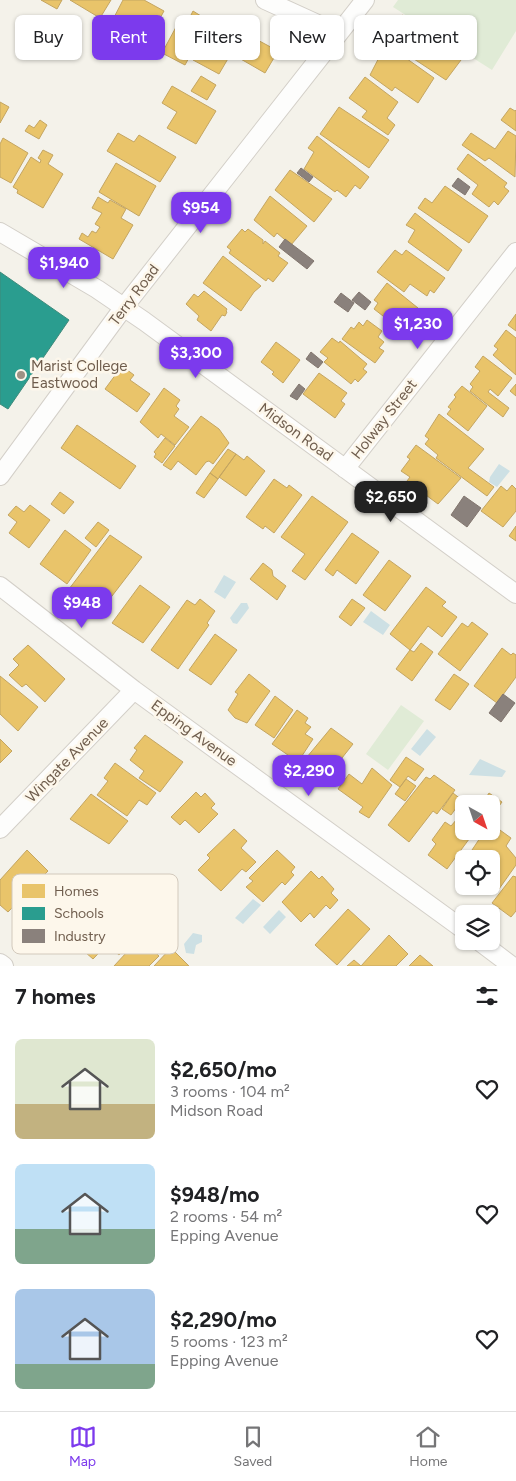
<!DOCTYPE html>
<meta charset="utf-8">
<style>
body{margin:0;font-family:Figtree,sans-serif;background:#f2f2f2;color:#202124;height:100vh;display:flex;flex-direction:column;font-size:19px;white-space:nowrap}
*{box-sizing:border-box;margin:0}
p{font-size:16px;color:#757577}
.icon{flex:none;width:28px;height:28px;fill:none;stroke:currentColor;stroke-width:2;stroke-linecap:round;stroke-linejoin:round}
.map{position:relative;height:966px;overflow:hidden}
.sheet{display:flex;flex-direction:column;background:#fff;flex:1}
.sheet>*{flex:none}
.top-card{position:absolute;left:15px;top:15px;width:486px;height:45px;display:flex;gap:10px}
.needle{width:32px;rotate:140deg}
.tools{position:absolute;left:455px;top:795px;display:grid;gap:10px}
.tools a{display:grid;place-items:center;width:45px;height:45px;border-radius:8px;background:#fff;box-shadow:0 1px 4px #0004;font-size:25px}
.price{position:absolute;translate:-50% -42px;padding:0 11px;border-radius:10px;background:#7c3aed;color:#fff;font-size:16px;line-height:32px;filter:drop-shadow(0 1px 2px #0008)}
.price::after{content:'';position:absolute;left:50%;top:30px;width:15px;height:11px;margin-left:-8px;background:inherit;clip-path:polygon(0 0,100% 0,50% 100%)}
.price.current{background:#222;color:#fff}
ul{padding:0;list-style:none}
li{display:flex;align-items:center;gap:15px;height:125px;padding:0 15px}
li span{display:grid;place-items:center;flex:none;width:140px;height:100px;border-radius:8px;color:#555}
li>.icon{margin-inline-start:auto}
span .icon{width:60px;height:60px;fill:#fffc;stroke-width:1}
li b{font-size:21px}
h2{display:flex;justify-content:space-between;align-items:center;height:60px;padding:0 15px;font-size:21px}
.pill{padding:0 18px;border-radius:8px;background:#fff;box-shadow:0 1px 4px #0004;font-size:18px;line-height:45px}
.pill.current{background:#7c3aed;color:#fff}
.tabs{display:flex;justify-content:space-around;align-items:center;height:70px;border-top:1px solid #e0e0e0;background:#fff;font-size:14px;color:#757577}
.tabs a{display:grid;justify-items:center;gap:2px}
.tabs .current{color:#7c3aed}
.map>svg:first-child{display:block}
.green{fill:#e0ebd6}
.water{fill:#cde0e4}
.homes{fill:#e9c46a;stroke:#c4a561}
.schools{fill:#2a9d8f;stroke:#3f8a7b}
.industry{fill:#8a817c;stroke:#82766e}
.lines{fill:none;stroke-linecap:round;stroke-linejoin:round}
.minor-casing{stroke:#d3cfc8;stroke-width:20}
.minor{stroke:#fdfdfc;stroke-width:18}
.poi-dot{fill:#9e9184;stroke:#fdf7eb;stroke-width:2}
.labels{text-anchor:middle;stroke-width:5;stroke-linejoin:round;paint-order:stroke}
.street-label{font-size:15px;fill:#6f5d4d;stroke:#fdf7eb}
.poi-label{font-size:15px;fill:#6f5d4d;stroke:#fdf7eb;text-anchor:start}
.key{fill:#fdf7eb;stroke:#d2c9bc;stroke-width:1}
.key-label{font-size:14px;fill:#6f5d4d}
</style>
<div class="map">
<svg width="516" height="966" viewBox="0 0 516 966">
<rect width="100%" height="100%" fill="#f4f2ea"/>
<!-- green -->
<path class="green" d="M398,0h118v31l-24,39 -99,-63z
M401,705l23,16 -36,49 -22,-16z"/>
<!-- water -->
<path class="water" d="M499,464l11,7 -13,16 -8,-5 1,-5z
M224,575l12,7 -11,17 -11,-7z
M241,603h6l2,5 -12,16 -4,-1 -3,-5z
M371,611l19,14 -7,10 -20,-13z
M427,729l9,8 -16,19 -9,-7z
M480,759l26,12 -4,6 -33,-2z
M253,899l8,6 -18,19 -8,-6z
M279,910l7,7 -16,17 -7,-7z
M193,933l9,2v7l-6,3 -2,9 -8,-1 -2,-9z"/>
<!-- homes -->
<path class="homes" d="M41,0h21l-5,9z
M70,0h41l-11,18z
M123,0h21l20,11 -21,38 -35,-20z
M193,11l16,10 -24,44 -23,-12 20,-37 7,3z
M402,15l62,41 -18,24 -61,-40z
M218,18l25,15 -24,41 -26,-14z
M252,37l26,14 -13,22 -26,-15z
M386,44l48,34 -16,25 -23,-16 -3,4 -22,-16z
M201,76l15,9 -9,15 -16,-9z
M365,77l33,25 -11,16 8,7 -7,10 -26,-18 5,-6 -18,-13z
M172,86l44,25 -20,33 -29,-16 10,-16 -15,-9z
M0,102l9,5 -9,16z
M339,107l50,33 -20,28 -49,-34z
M510,108l5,3 1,-1v21l-15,-11z
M40,120l7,5 -8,14 -14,-8 4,-6 5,3z
M508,131l8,5 -1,41 -26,-19 -4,3 -23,-16 9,-12 24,16z
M118,133l16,9 5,-7 37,22 -16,25 -53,-31z
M317,136l52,41 -9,12 -5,-4 -9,12 -9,-7 -2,2 -31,-23 10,-17 -6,-4z
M3,138l25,15 -17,30 -11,-6v-33z
M43,150l10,5 -5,9 15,10 -20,34 -26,-15 1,-3 -5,-3 18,-30 9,6 1,-3 -3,-2z
M468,154l39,29 -3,4 5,4 -11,14 -4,-4 -5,6 -17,-13 6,-9 -21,-16z
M116,163l40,23 -17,30 -40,-24z
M290,170l42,29 -18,23 -39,-32z
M445,186l43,30 -19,27 -51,-35 7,-10 7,5z
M270,196l37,30 -16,19 -14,-12 -3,4 -20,-17z
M98,197l10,6 2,-3 16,9 -5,9 12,7 -20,34 -34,-20 3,-6 6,4 4,-6 4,2 4,-6 -5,-3 7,-11 -10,-5z
M415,213l47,37 -14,21 -40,-29 7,-12 -9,-5z
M242,229l3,3 3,-3 15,11v4l2,-3 15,12 -2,3 10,7 -15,19 -5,-4 -2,3 -37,-28 2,-3 -4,-3z
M395,250l7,5 4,-5 39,28 -11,15 -4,-3 -3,6 -17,-12 -6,8 -27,-20z
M223,256l38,30 -7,6 -13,19 -38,-28z
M387,283l31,25 -17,22 -27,-21 4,-6 -4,-3z
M204,291l23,18 -1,2 1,1 -2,4 -3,-1 -11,16 -14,-11 2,-4 -13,-12 8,-10 4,3z
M516,314v17l-8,-6z
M367,320l15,11 -4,6 6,5 -5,6 5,3 -9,12 -33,-24 9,-12 3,2 5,-7 4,4z
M506,330l10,8v37l-23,-20 5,-6 -4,-3z
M332,338l7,5 1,-2 27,23 -4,5 4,3 -9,10 -3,-3 -4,5 -27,-22 4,-4 -8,-6z
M276,342l24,18 -17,23 -11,-9 2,-2 -13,-10z
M483,356l29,22 -14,18 -8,-7 -2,3 21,16 -6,9 -33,-26 3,-4 -3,-3 10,-13 -5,-4z
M122,366l12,9 -4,5 20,14 -13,18 -32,-23z
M319,373l28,20 -6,8 4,3 -10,14 -32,-24z
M516,384v12l-6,-5z
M462,386l25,20 -19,25 -21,-17 4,-5 -3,-2 8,-10 -2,-2z
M164,388l16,12 -4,6 3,3 -5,7 15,11 -14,18 -14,-11 -3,4 -18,-16z
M439,414l45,35 -16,19 26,19 -7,9 -51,-38 2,-3 -13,-11 4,-5 -4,-3z
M201,416l18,13 10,14 -16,21 -4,-3 -3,1 -10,13 -18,-14 -7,9 -8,-5z
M77,425l59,41 -16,23 -59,-41z
M165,438l10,8 -13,17 -8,-6 2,-3 -2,-2z
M416,445l45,33 -23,26 -31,-23 3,-4 -9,-6 9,-12 -3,-2z
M228,449l8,5 -18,25 -8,-6z
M236,454l8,6 3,-4 18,15 -19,25 -27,-19z
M210,473l8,6 -14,19 -8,-5z
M274,479l13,9 2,-3 13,10 -28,38 -9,-7 -2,3 -17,-12z
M512,485l4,4v22l-13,16 -22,-16 20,-25 6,5z
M60,492l14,10 -10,12 -13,-10z
M312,496l36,26 -43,58 -13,-9 13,-17 -24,-17z
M30,505l20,15 -21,28 -20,-15 8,-11 -9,-7 8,-9 8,6z
M98,522l11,8 -13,17 -11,-9z
M516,526v15l-7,-5z
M65,530l26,20 -24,34 -27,-20z
M352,533l27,19 -23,32 -19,-14 -4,6 -8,-6z
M110,535l32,22 -40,52 -19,-15 -2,4 -12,-9z
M389,560l22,16 -26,35 -22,-16z
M263,563l9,7 1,6 13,10 -9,14 -27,-21z
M140,585l30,22 -27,36 -31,-20z
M426,587l20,15 -4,4 15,11 -15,20 -14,-11 -18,24 -20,-16z
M200,599l15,12 -8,12 2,2 -31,44 -27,-19 36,-50 8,5z
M352,599l13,9 -14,18 -12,-9z
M472,622l16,12 -28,37 -22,-17 24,-31 6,4z
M215,634l22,16 -26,35 -22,-15z
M421,643l12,9 -21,29 -16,-12 14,-19 4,2z
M28,645l37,34 -20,23 -19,-18 -4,3 -13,-12 10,-10 -6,-6z
M502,648l9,7 2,-2 3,2v22l-19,26 -23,-17z
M249,674l21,17 -23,32 -12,-5 -7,-8 10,-16 -3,-2z
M454,674l15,10 -19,26 -15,-10z
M0,676l38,31 -20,24 -18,-17z
M275,696l18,14 -19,28 -19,-13z
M297,710l11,8 -3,5 6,4 -6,7 8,5 -15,23 -26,-18z
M331,728l22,16 -15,19 -3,-2 -10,12 -7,-5 -3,5 -13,-10z
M145,735l38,27 -23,30 -21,-14 5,-7 -14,-11 7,-10 -3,-2z
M0,739l12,12 -12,12z
M406,757l18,12 -9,12 -7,-5 -8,11 -10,-7z
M115,763l41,30 -9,12 -8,-5 -12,16 -30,-21 11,-14 -4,-3z
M372,768l20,17 -23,33 -10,-6 4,-5 -25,-18 11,-15 13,10z
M434,775l21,15 -18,24 -4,-3 -24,31 -21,-17 38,-48 4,2z
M406,779l10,7 -11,15 -10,-7z
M196,792l5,5 4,-4 10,11 -4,4 7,6 -19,19 -14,-13 -5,5 -9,-8z
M453,793l9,7 -11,15 -9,-6z
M489,793l13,9 -11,15v-13h-9z
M91,794l37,27 -19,23 -39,-25z
M457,819l7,4v8h11l-28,38 -19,-14 8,-11 -4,-4 13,-18 6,4z
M493,825l18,13 -5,8 10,12v7l-17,24 -8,-5v-25h-25l16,-24 3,1 6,-5z
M234,829l13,12 -6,7 15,14 -10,10 -4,-3 -21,22 -23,-21 12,-12 -3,-3z
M27,850l21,21 -40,41 -8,-7v-25z
M277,850l18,17 -4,5 3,3 -9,10 -3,-3 -19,20 -17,-15 7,-6 -4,-3z
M464,862v14l-7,-5z
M311,871l8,8 3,-3 12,13 -3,4 7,7 -8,9 -4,-4 -12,13 -4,-5 -9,9 -19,-20z
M513,876l3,1v34l-5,6 -19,-14z
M100,906l24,21 -31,32 -24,-21z
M348,909l22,20 -33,36 -22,-20z
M125,930l9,9 -15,16 -10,-9z
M389,935l19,19 -12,12h-35z
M140,938l19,18 -10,10h-35z
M171,948l18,18h-35z
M420,955l13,11h-24z
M354,960l7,6h-14z"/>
<!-- schools -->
<path class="schools" d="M0,272l69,48 -61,89 -8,-5z"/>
<!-- industry -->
<path class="industry" d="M301,168l12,9 -4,5 -12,-9z
M458,178l12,9 -5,8 -13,-9z
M285,239l29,22 -7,8 -28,-22z
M359,292l12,10 -6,8 -13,-10z
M341,293l13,10 -6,9 -14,-10z
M311,352l12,10 -5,6 -12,-9z
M299,384l6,5 -8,11 -7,-4z
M464,496l17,12 -14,19 -16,-12z
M503,694l12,9 -14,19 -12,-9z"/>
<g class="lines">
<!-- minor casing -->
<g class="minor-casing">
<path id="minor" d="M265,0l57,26 14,11
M0,232l97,57 47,32 372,273
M345,469l171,-217
M0,476l124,-169 241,-307
M0,586l134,104 330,240
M0,829l134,-139
M479,941l33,25
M0,963l4,3"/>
</g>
<!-- minor -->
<use href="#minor" class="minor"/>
</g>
<!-- markers -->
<circle class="poi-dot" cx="21" cy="375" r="5"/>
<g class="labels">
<!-- street labels -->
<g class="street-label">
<text transform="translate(134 295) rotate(-53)" y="5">Terry Road</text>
<text transform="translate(384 419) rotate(-52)" y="5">Holway Street</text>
<text transform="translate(296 432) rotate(36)" y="5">Midson Road</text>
<text transform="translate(194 733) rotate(36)" y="5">Epping Avenue</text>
<text transform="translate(67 760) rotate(-46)" y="5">Wingate Avenue</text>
</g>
<!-- poi labels -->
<g class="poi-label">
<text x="31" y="371">Marist College<tspan x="31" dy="17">Eastwood</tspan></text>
</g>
</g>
<!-- legend -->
<rect x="12" y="874" width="166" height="80" rx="8" class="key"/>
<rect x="22" y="884" width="23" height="14" fill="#e9c46a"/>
<rect x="22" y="907" width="23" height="13" fill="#2a9d8f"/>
<rect x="22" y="929" width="23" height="14" fill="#8a817c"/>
<g class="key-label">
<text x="54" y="896">Homes</text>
<text x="54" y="918">Schools</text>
<text x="54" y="941">Industry</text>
</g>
</svg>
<div class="tools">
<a><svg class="needle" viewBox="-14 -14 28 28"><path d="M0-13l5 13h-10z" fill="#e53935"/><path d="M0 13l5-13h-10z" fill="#757577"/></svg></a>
<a><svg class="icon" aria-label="locate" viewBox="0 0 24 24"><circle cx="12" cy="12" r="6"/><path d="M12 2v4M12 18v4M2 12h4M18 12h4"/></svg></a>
<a><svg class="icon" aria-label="layers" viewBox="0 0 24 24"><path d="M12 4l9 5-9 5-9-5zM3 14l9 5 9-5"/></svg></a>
</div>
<b class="price" style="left:201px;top:234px">$954</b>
<b class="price" style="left:64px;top:289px">$1,940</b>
<b class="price" style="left:418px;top:350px">$1,230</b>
<b class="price" style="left:196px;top:379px">$3,300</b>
<b class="price current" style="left:391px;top:523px">$2,650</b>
<b class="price" style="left:82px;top:629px">$948</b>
<b class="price" style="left:309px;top:797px">$2,290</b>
<div class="top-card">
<a class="pill">Buy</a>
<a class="pill current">Rent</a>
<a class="pill">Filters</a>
<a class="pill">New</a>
<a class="pill">Apartment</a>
</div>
</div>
<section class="sheet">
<h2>7 homes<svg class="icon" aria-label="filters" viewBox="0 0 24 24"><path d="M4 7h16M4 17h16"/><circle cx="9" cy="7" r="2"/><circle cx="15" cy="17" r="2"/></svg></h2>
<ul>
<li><span style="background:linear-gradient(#dfe7d0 65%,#c2b280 0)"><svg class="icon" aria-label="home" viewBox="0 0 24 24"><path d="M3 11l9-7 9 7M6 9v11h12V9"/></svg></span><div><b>$2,650/mo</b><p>3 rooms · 104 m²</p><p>Midson Road</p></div><svg class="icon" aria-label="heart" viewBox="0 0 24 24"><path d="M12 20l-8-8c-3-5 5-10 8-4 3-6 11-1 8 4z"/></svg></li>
<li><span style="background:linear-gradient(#bfe0f5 65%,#7fa58c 0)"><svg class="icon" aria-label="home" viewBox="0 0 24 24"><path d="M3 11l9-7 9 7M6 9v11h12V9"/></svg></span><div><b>$948/mo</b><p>2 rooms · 54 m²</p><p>Epping Avenue</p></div><svg class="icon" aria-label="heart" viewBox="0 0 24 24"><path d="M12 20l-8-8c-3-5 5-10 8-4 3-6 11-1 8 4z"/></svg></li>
<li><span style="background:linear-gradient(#a9c7e8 75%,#7fa58c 0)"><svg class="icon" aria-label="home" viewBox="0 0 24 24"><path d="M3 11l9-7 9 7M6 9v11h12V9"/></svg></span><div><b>$2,290/mo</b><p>5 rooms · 123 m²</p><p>Epping Avenue</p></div><svg class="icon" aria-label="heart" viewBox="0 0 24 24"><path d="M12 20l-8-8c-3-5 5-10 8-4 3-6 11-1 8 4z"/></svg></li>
</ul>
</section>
<nav class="tabs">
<a class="current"><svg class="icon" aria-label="map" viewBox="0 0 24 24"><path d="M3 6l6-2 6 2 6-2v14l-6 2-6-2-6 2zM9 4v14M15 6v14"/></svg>Map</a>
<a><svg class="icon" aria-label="saved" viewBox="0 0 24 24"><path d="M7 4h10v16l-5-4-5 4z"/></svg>Saved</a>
<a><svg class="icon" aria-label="home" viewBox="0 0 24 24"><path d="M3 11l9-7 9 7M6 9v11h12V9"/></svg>Home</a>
</nav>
